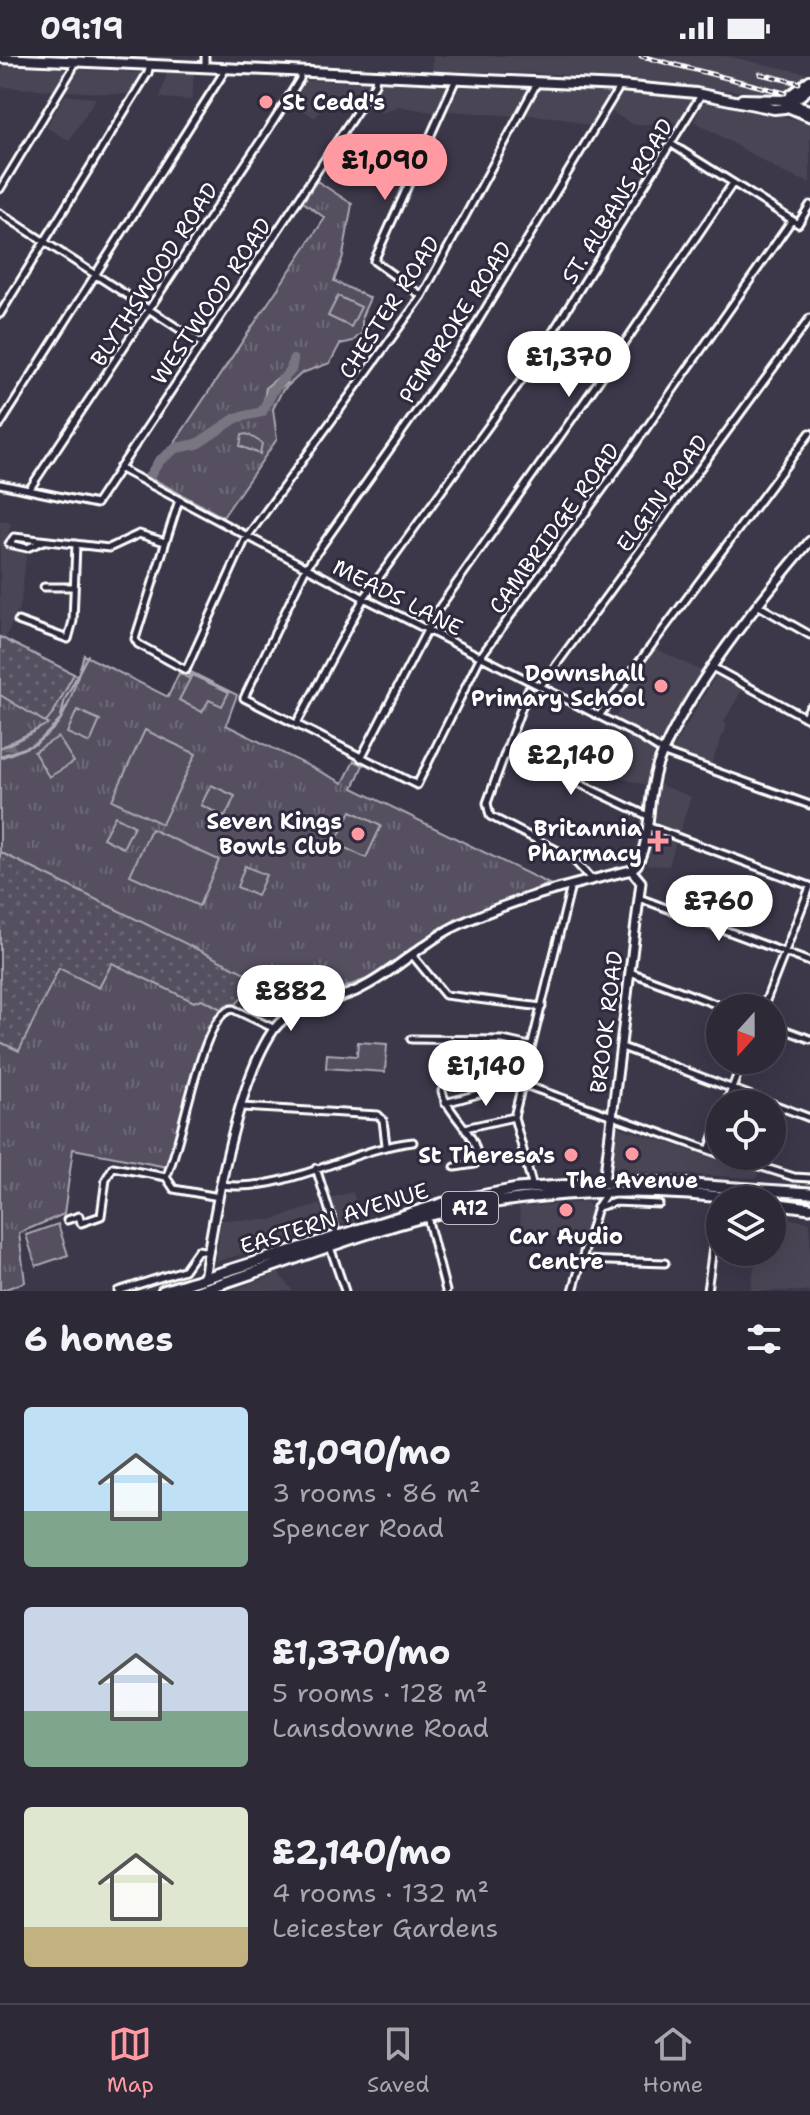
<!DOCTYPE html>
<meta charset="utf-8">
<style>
body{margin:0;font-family:"Shantell Sans",sans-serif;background:#393542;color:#f1f3f6;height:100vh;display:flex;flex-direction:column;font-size:30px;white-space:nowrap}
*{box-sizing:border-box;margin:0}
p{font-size:26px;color:#a7a6ad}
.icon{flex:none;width:44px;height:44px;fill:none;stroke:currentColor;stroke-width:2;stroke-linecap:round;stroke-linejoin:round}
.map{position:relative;height:1235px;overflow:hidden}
.details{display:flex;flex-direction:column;background:#2d2937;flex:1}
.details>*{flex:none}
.needle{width:52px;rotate:201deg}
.fabs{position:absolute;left:706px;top:938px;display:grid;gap:16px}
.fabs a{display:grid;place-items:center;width:80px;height:80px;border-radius:50%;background:#2d2937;box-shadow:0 8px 32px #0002,0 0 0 2px #484552;font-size:40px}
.price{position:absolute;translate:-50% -68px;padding:0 18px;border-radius:28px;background:#fff;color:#222;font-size:26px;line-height:52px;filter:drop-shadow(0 2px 4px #0008)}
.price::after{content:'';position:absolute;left:50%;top:48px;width:24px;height:18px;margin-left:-12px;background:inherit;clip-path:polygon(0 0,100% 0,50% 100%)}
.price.on{background:#ff9aa2;color:#111}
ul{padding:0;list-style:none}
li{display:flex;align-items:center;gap:24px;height:200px;padding:0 24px}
li span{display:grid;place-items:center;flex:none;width:224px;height:160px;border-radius:8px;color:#555}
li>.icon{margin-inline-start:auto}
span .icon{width:96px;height:96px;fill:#fffc;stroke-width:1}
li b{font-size:34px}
h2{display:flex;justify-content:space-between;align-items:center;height:96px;padding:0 24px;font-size:34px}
.status{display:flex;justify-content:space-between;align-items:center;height:56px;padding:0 40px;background:#2d2937;direction:ltr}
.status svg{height:22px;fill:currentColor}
.menu{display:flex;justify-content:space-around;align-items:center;height:112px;border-top:2px solid #484552;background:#2d2937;font-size:22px;color:#a7a6ad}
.menu a{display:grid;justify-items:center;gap:4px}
.menu .on{color:#ff9aa2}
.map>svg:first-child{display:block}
.built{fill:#494455}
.grass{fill:url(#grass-dots);stroke:#aaa8b0;stroke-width:2}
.forest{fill:url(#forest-firs);stroke:#aaa8b0;stroke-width:2}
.park{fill:url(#park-tufts);stroke:#aaa8b0;stroke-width:2}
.pitch{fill:#555060;stroke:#aaa8b0;stroke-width:2}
.water{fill:url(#water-ripples);stroke:#afadb4;stroke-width:2}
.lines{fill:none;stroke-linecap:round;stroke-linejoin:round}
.stream{stroke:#afadb4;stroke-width:2}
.river{stroke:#797682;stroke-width:10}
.minor-casing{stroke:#fff;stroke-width:11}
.tertiary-casing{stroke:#fff;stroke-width:13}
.primary-casing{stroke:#fff;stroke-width:14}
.trunk-casing{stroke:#fff;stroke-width:15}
.minor{stroke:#2f2a3d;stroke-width:5}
.tertiary{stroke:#2f2a3d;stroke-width:7}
.primary{stroke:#2f2a3d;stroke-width:8}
.trunk{stroke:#2f2a3d;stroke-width:9}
.rail-casing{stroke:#fff;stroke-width:5}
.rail{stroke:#2f2a3d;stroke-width:2;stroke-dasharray:6;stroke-linecap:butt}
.poi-dot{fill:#ff9aa2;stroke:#2f2a3d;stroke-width:3}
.labels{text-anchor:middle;stroke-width:6;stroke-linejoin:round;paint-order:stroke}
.shield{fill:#2f2a3d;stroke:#c1bfc5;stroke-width:2}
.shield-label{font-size:20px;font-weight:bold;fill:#fff}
.poi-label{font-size:22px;font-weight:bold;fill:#fff;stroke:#2f2a3d;text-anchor:end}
.street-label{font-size:22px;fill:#fff;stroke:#2f2a3d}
</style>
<div class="status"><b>09:19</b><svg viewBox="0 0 49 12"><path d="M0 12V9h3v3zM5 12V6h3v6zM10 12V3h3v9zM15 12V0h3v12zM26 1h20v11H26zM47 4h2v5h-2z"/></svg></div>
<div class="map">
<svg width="810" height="1235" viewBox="0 0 810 1235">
<defs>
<pattern id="grass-dots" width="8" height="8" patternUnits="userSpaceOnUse" patternTransform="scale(2)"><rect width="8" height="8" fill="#555060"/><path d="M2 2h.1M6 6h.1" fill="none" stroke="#6e6a78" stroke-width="1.8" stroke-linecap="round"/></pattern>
<pattern id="forest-firs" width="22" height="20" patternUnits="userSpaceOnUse" patternTransform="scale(2)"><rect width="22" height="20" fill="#555060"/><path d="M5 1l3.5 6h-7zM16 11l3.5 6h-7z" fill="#6e6a78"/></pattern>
<pattern id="park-tufts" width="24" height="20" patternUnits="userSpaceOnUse" patternTransform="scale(2)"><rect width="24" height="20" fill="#555060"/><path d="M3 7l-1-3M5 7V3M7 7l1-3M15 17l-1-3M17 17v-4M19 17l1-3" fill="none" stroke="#6e6a78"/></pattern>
<pattern id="water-ripples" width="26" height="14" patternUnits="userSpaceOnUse" patternTransform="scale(2)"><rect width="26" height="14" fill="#797682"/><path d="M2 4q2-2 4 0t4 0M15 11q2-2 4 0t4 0" fill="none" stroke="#626167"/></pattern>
</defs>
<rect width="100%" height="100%" fill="#3c3749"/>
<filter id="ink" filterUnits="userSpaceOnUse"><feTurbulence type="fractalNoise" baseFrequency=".0125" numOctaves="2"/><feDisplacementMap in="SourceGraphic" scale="16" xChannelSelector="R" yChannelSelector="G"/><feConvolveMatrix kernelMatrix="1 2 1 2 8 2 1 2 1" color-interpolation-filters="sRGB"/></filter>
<g filter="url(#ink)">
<!-- built -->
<path class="built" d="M433,0h293l84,18 -27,20h-15l-211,-20 -125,-3z
M5,10l140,7 -13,22 -132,-8v-14z
M167,16l27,2 -2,26 -32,-2z
M304,24l68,3 -21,31 -6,-7h-23l-7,11 -25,-15z
M381,26l71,3 -15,28 -39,-7 -15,7 -17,-5z
M460,30l72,4 -15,26 -69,-5z
M541,32l67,3 5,3 -21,33 -28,-9 -38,-3z
M622,36l68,6 6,2 -14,22 -48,3 -24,-14z
M65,39l31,3 -27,43 -23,-14z
M704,44l106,22v61l-28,-11 -88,-51z
M0,464l11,3 -4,17 4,10 14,3 1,4 -5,47 -16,35 -5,-3z
M655,592l48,24 -42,71 -47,-24 10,-15 -5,-5 26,-45h5z
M716,619l27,13 -19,34 3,2 -16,41 -39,-15z
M628,680l27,13 -9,36 -27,-7z
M659,728l32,13 -12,37 -26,-10z
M653,778l23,8 -7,24 -22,-1z
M618,1071l140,45 -1,6 -138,-7 -7,-8z
M353,1136l8,27 -21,5 -10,-26z
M587,1146l5,7 -9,25 -61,5 -3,-32z
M320,1148l6,25 -110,33 5,-42h50z
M772,1160l38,6v69h-60l7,-39h15z
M278,1216l15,19h-66l34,-11z"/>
<!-- grass -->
<path class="grass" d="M0,581l74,37 -26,50 -48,-29z
M0,796l260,128 -24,24 -10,1 -5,4 -19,-10 -8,3 -82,-38 -13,24 -80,63 -19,-9z"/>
<!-- forest -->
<path class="forest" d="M84,599l12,7 -31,47 -7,19 -22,17 -36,13v-10c56,-24 46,-24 74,-74l4,1z"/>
<!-- park -->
<path class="park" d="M317,125l35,23 -9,52 -9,25 36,17 -8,18v17l-9,8 -13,3 -10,19 -28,10 -20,18 -9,18 4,30 -54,78 -72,-39 174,-260 -22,-16z
M84,599l84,42 11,-24 9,5 3,-6 46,23 -11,30 117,58 11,-22 9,4 -10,23 196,96 -93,35 -89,60 -63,23 -304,-150v-94c65,-22 65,-41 84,-103z
M0,639l48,29 -48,24z
M112,907l82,39 8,-3 19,10 -19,35 -35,123 -94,-18 -9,65 -45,19 6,49 -25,9v-249l19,9 40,-83 40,20z"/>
<!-- pitch -->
<path class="pitch" d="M338,240l23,11 -10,20 -23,-11z
M247,378l15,9 -2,11 -20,-8 2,-11z
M192,619l37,17 -7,14 -13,-6 -7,12 -23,-12z
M77,654l23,10 -10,23 -23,-10z
M145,674l51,24 -34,70 -50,-24z
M58,681l16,25 -25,15 -15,-25z
M211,729l24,11 -10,21 -24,-12z
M351,755l30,15 -15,32 -31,-15z
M115,760l19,10 -11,22 -20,-10z
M151,773l68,31 -20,46 -69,-31z
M245,810l21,9 -9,21 -20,-9z
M358,986l29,2 -2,28 -59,-4 1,-14 30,2z
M58,1168l10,31 -32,11 -10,-31z"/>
<!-- water -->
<path class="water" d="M279,321l9,6 -12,8 -7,12 -5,-2 2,-14z"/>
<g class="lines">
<!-- stream -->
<path class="stream" d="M0,700l36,-12 24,-24 5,-21 23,-44"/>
<!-- river -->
<path class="river" d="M149,421l10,-16 17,-13 21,-4 39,-26 26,-6 11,-22 18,-20 2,-10"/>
<!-- minor casing -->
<g class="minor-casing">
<path id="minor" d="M205,11v-11
M620,30l-154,255 -160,227 -62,130 173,87 64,-129 141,-193 170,-243
M673,89l119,75
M0,133l72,-119 2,-9
M0,157l201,130
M792,164l6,4 12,-19
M422,240l-48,-35 82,-182
M0,258l148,-241 2,-8
M0,369l226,-356
M119,412l245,130 271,136 32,20 143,51
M0,428l96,20 279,-420 1,-8
M29,434l246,-371 25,-40v-7
M179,444l-44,139 3,5 48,26 59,-130 177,-244 115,-213
M44,485l-17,7 -18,-4 5,-7 95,11 30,-14 26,8
M44,531h29
M759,550l51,29
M18,565l50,18 5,-18 3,-77
M712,611l98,53
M540,631l270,-369
M528,634l-41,113 3,13 82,42 20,22
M599,660l211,-283
M804,661l6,-10
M296,669l68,-127 165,-228 172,-275
M506,693l142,67
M361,702l76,-147 166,-236 130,-192
M647,770l163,60
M639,842l171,64
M413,900l32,39 97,12
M630,916l96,36
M763,952l47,-121
M772,969l38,14
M411,983l92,1 27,6
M622,991l188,71
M522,1028l198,70
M442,1035c6,26 43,48 33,73l-20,3
M445,1047l37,-10
M726,1048l17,-44
M242,1051l136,8 5,5 3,25
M465,1072l49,-11
M709,1094l11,-30
M727,1100l67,21 16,1
M316,1112l21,67
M166,1121c16,-29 35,-166 67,-168l42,20
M222,1129c66,8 127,-36 191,-43
M533,1132l-19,-71 57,-231
M598,1151l17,-5 44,2
M427,1161l19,74
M67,1164l12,-4 2,7 20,-7 5,-37 7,-12 53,10 8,12 45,8
M330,1191l15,44
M582,1204l83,3
M118,1235l66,-21 14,-20 11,2
M573,1235l24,-84 9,-13
M707,1235l13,-94"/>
</g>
<!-- tertiary casing -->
<g class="tertiary-casing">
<path id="tertiary" d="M790,46l20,8
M784,50l26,11
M604,1126l37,-300 -10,-12
M204,1223c10,-65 33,-198 70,-250 19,-25 56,-26 82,-38 35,-16 62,-45 96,-63 56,-28 119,-43 179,-58l6,-5c16,-30 9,-69 21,-101 28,-73 101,-163 152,-223"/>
</g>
<!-- primary casing -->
<g class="primary-casing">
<path id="primary" d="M0,2l620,28 76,7 78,16 11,-1 25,-20
M742,43l42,1 26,-20"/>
</g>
<!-- trunk casing -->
<g class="trunk-casing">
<path id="trunk" d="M772,1147l38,5
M163,1235l281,-88 73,-14 115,-8 178,12
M198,1235c78,-24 154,-56 233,-76 102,-25 213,-29 316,-15"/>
</g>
<!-- minor -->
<use href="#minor" class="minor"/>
<!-- tertiary -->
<use href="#tertiary" class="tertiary"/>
<!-- primary -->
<use href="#primary" class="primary"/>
<!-- trunk -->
<use href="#trunk" class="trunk"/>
<!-- rail casing -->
<g class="rail-casing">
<path id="rail" d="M641,0l144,37
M760,18l39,9"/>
</g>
<!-- rail -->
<use href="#rail" class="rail"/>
</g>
</g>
<!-- markers -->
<g class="poi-dot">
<circle cx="266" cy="46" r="8"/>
<circle cx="661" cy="630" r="8"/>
<circle cx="358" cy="778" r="8"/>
<path d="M654 773h8v8h8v8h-8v8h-8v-8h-8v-8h8z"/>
<circle cx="632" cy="1098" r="8"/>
<circle cx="571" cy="1099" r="8"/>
<circle cx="566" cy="1154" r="8"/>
</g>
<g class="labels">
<!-- shield labels -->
<rect class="shield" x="442" y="1136" width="56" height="32" rx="6"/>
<g class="shield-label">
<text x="470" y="1159">A12</text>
</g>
<!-- poi labels -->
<g class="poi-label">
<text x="282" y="54" text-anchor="start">St Cedd's</text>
<text x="645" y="625">Downshall<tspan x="645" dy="25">Primary School</tspan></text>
<text x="342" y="773">Seven Kings<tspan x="342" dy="25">Bowls Club</tspan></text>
<text x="642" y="780">Britannia<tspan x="642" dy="25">Pharmacy</tspan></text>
<text x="555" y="1107">St Theresa's</text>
<text x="632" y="1132" text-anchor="middle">The Avenue</text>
<text x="566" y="1188" text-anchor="middle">Car Audio<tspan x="566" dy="25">Centre</tspan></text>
</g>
<!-- street labels -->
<g class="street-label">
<text transform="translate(617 145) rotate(-58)" y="8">ST. ALBANS ROAD</text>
<text transform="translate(154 218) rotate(-57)" y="8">BLYTHSWOOD ROAD</text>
<text transform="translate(211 245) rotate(-56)" y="8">WESTWOOD ROAD</text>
<text transform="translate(389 251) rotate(-57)" y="8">CHESTER ROAD</text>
<text transform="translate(455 266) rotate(-57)" y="8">PEMBROKE ROAD</text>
<text transform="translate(662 437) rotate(-54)" y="8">ELGIN ROAD</text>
<text transform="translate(554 472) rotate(-54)" y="8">CAMBRIDGE ROAD</text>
<text transform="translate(398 541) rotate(27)" y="8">MEADS LANE</text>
<text transform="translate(606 966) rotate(-83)" y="8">BROOK ROAD</text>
<text transform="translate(334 1162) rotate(-17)" y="8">EASTERN AVENUE</text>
</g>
</g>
</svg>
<div class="fabs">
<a><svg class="needle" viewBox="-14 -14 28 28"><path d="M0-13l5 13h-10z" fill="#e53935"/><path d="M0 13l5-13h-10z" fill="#a7a6ad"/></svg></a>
<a><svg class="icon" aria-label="locate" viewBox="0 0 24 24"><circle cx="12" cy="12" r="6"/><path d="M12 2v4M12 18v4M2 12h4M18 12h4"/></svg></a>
<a><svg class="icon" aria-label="layers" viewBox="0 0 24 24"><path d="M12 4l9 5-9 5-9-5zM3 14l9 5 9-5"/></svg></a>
</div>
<b class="price on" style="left:385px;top:146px">£1,090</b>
<b class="price" style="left:569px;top:343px">£1,370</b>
<b class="price" style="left:571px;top:741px">£2,140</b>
<b class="price" style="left:719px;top:887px">£760</b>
<b class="price" style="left:291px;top:977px">£882</b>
<b class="price" style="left:486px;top:1052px">£1,140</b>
</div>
<section class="details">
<h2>6 homes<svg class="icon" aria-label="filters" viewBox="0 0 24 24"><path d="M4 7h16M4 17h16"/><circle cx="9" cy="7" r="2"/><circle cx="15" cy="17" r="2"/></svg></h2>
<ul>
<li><span style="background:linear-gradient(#bfe0f5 65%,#7fa58c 0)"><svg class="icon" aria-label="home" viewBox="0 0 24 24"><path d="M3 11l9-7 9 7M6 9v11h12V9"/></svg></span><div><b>£1,090/mo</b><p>3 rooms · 86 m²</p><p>Spencer Road</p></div></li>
<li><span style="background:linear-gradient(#c9d6e8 65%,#7fa58c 0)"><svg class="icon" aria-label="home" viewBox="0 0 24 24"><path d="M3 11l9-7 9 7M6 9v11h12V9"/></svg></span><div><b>£1,370/mo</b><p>5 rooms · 128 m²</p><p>Lansdowne Road</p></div></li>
<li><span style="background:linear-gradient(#dfe7d0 75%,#c2b280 0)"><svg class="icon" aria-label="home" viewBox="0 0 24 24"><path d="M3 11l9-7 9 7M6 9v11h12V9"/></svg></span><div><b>£2,140/mo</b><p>4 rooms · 132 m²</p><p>Leicester Gardens</p></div></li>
</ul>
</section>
<nav class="menu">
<a class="on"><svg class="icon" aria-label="map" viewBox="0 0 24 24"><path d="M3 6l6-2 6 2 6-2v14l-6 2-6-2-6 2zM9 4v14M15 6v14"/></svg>Map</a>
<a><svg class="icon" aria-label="saved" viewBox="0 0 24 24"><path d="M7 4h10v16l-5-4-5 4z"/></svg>Saved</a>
<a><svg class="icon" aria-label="home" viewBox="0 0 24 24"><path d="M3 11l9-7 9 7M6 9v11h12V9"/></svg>Home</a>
</nav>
